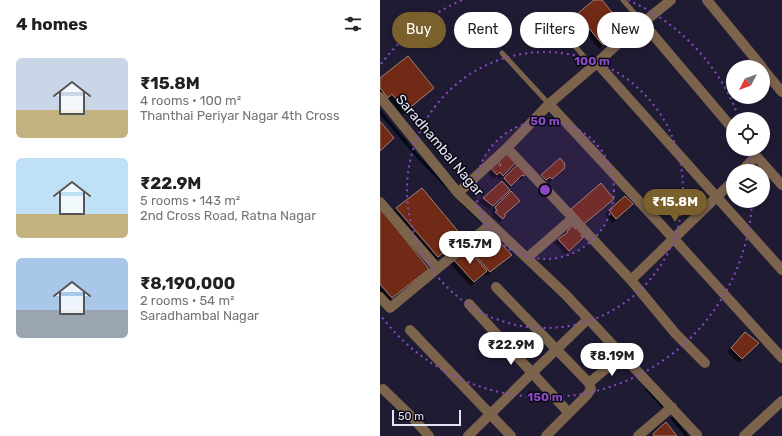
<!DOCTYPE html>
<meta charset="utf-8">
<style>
body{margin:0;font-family:Rubik,sans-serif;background:#f2f2f2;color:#202124;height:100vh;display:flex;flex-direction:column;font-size:15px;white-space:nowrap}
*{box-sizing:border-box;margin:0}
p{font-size:13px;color:#757577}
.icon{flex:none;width:22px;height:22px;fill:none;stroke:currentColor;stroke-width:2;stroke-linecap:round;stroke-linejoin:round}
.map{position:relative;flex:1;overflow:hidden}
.sheet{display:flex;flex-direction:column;background:#fff;width:380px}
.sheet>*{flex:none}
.banner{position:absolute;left:12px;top:12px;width:330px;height:36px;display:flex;gap:8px}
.needle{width:26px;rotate:228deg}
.buttons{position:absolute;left:346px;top:60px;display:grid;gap:8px}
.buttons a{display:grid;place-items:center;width:44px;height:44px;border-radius:50%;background:#fff;box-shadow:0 2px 6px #0003;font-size:20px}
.scale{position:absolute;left:12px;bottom:10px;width:69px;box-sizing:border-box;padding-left:4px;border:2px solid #e5e4f4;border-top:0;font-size:11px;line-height:14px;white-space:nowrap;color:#e5e4f4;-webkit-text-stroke:3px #090812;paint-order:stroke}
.price{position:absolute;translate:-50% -34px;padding:0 9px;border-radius:14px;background:#fff;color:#222;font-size:13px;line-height:26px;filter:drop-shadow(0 1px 2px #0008)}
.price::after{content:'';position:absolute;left:50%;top:24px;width:12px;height:9px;margin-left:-6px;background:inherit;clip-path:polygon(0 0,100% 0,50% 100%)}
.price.current{background:#7a602c;color:#fff}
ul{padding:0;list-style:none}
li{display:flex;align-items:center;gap:12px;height:100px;padding:0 16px}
li span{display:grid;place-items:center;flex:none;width:112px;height:80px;border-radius:6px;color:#555}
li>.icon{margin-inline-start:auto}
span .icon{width:48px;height:48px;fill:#fffc;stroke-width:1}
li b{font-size:17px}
h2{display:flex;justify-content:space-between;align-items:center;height:48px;padding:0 16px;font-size:17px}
.pill{padding:0 14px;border-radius:18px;background:#fff;box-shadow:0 2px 6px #0003;font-size:14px;line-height:36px}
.pill.current{background:#7a602c;color:#fff}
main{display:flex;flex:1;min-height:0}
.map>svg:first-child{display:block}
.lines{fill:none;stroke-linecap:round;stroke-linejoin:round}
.stream{stroke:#000a17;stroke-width:3}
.building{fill:#702c15;stroke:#a18075;filter:url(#shadow)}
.lane{stroke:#7b634c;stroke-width:5}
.street{stroke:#7b634c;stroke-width:10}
.ring{fill:none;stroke:#8b48c7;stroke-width:2;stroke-dasharray:2 4}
.labels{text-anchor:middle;stroke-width:3;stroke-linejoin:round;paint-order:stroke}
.street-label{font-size:14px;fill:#e5e4f4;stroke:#090812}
.centre{fill:#8b48c7;stroke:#090812;stroke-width:2}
.ring-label{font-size:12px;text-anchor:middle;font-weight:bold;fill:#8b48c7;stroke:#090812;stroke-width:3;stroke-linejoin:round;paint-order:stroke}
</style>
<main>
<section class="sheet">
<h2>4 homes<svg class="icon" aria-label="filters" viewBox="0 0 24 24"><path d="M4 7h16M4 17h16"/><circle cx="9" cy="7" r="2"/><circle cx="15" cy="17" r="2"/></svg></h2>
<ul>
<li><span style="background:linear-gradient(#c9d6e8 65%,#c2b280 0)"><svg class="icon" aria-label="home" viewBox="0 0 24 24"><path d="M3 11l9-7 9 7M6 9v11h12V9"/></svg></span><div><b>₹15.8M</b><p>4 rooms · 100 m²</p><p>Thanthai Periyar Nagar 4th Cross</p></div></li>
<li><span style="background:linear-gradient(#bfe0f5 70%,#c2b280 0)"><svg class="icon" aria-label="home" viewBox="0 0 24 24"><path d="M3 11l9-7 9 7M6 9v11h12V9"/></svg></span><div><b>₹22.9M</b><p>5 rooms · 143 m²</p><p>2nd Cross Road, Ratna Nagar</p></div></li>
<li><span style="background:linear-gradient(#a9c7e8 65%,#9aa5b1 0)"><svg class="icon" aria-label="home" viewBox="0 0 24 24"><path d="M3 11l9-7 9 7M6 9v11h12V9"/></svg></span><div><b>₹8,190,000</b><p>2 rooms · 54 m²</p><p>Saradhambal Nagar</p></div></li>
</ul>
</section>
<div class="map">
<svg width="402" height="436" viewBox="0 0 402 436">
<defs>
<filter id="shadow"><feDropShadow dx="-3.5" dy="3.5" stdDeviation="0" flood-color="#0009"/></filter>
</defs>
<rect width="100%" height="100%" fill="#1f1b33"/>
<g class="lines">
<!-- stream -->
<path class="stream" d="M0,112l39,46 31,32
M82,203l18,17
M267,389l15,17
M292,418l15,18"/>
</g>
<!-- building -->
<path class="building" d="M214,0h8l22,27 -21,18 -26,-31z
M28,56l26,32 -28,23 -14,-17 -4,4 -8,-10v-10z
M0,121l14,17 -14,13z
M127,151l10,10 -14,15 -3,-4 -3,3 -7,-8 6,-5 4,4 1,-1 -3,-5z
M180,158l5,6 -1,2 1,2 -13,11 -2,-2 -4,3 -5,-5z
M139,163l8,10 -3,3 -2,-1 -11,11 -7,-8z
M122,181l8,9 -17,16 -10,-8z
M221,183l13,16 -30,25 -13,-15z
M42,188l40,48 -24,21 -42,-49z
M131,191l9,10 -15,13v2l-2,3 -8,-7 2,-1 -2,-4z
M245,196l8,8 -17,15 -7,-9z
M0,208l49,61 -37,29 -12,-14z
M193,225l2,4 3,-3 6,8 -3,2 1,1 3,-1 -16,15 -11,-12 9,-6 1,-3z
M110,234l3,1 19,20 -22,17 -20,-23z
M87,248l20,23 -13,11 -20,-22z
M365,332l14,11 -17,16 -11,-11z
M286,422l11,14h-23l-1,-2z"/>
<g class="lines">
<!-- lane -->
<path class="lane" d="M243,0l20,23
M175,23l38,44
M122,53l47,51"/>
<!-- street -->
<path class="street" d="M327,0l55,67
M263,23l90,106
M217,63l185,207
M383,69l19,23
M0,97l78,96 107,101 132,141
M169,104l125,135 108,119
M127,148l124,132 44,53 30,30
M370,149l32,36
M362,171l14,-15
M78,193l49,-45 42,-44 48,-41 27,-25 47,-38
M0,202l57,66
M147,258l46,-40
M251,280l102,-99
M116,287l93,96 2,6 -4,6 -41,41
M0,297l10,11 101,-84
M89,304l100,109
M30,330l101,106
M209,383l33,-28
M3,389l30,29 16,18
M88,436l64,-63 56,-54
M258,436l34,-29
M364,436l38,-35"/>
</g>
<!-- distance rings -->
<circle cx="165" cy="190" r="69" fill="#8b48c7" fill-opacity=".12"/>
<g class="ring">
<circle cx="165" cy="190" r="69"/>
<circle cx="165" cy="190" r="138"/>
<path d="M372 203A207 207 0 0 1 1 316M1 64A207 207 0 0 1 82 0M248 0A207 207 0 0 1 359 118M368 151A207 207 0 0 1 371 170"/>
</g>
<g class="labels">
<!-- street labels -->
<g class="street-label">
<text transform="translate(60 145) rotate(50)" y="5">Saradhambal Nagar</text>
</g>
</g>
<circle cx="165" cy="190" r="6" class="centre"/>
<g class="ring-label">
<text x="212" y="65">100 m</text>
<text x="165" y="125">50 m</text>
<text x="165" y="401">150 m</text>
</g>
</svg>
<div class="buttons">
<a><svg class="needle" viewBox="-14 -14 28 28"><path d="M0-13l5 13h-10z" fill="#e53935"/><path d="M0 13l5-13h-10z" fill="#757577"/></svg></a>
<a><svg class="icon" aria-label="locate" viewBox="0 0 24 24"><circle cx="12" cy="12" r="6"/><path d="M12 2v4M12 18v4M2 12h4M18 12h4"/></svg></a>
<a><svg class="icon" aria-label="layers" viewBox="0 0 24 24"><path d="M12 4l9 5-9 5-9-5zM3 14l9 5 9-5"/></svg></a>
</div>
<div class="scale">50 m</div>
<b class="price current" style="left:295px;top:223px">₹15.8M</b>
<b class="price" style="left:90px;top:265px">₹15.7M</b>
<b class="price" style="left:131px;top:366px">₹22.9M</b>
<b class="price" style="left:232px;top:377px">₹8.19M</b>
<div class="banner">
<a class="pill current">Buy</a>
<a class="pill">Rent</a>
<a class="pill">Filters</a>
<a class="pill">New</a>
</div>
</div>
</main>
